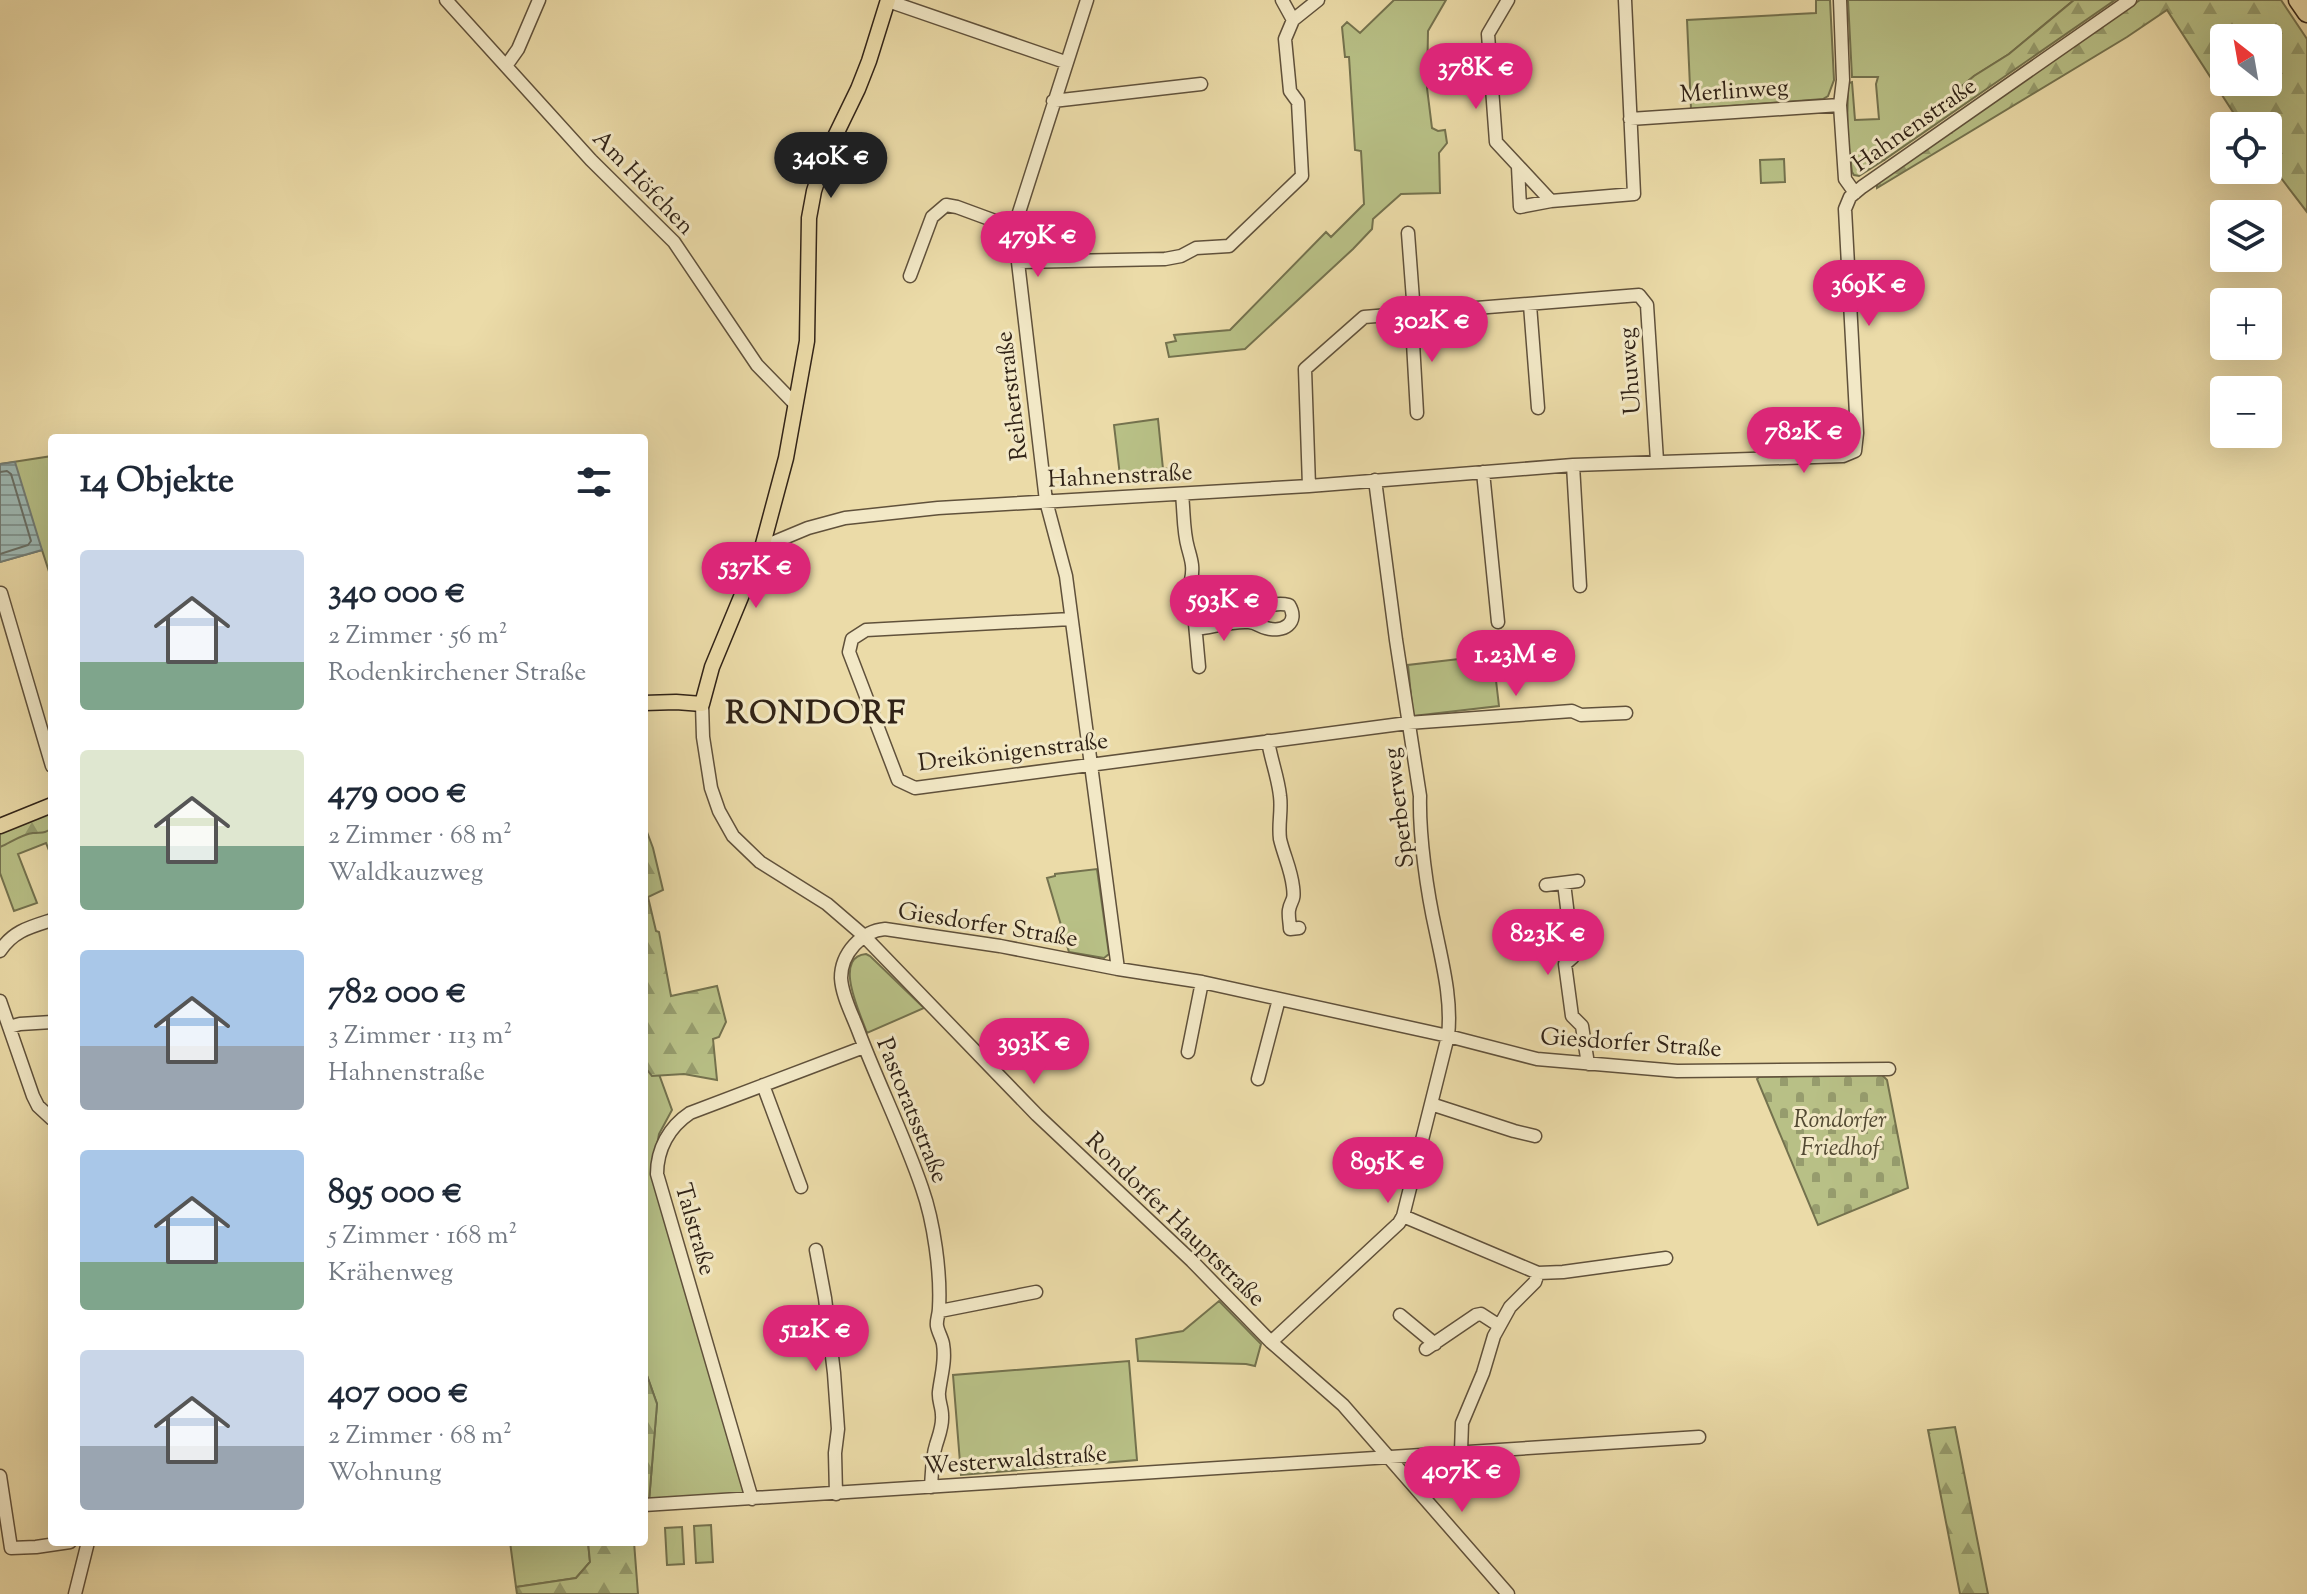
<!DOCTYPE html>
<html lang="de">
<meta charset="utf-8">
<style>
body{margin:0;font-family:"Sorts Mill Goudy",serif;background:#f6f6f7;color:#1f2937;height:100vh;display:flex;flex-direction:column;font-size:30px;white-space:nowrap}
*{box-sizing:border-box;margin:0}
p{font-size:26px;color:#747a83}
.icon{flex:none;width:44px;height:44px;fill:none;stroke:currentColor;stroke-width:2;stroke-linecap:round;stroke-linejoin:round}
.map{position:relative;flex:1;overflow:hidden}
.drawer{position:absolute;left:48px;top:434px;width:600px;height:1112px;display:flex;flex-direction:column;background:#fff;border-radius:8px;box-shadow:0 8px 32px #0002}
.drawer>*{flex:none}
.needle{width:52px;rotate:329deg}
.tools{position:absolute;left:2210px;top:24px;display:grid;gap:16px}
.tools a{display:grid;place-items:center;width:72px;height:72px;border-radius:8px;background:#fff;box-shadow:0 8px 32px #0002;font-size:40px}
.price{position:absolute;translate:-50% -68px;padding:0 18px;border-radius:28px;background:#db2777;color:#fff;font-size:26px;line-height:52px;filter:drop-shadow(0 2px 4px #0008)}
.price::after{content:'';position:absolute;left:50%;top:48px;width:24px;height:18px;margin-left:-12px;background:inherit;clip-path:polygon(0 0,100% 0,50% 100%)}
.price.current{background:#222;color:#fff}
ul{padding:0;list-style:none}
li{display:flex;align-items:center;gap:24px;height:200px;padding:0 32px}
li span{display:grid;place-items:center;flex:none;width:224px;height:160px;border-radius:8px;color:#555}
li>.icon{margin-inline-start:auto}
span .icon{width:96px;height:96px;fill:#fffc;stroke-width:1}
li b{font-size:34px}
h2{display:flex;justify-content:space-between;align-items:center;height:96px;padding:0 32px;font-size:34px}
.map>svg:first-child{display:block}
.green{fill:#b8c086;stroke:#74724e;stroke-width:2}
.forest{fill:url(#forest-firs);stroke:#74724e;stroke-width:2;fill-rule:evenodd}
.cemetery{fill:url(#cemetery-stones);stroke:#74724e;stroke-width:2}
.water{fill:url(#water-rules);stroke:#727c75;stroke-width:2}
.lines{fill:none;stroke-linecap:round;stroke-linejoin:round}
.shore{stroke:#676e65;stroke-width:2}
.minor-casing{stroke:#60513b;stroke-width:15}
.major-casing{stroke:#312317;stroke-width:17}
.highway-casing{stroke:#312317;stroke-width:21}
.minor{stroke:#f2e8c6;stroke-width:12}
.major{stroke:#ebdba8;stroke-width:14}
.highway{stroke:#ebdba8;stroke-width:18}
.labels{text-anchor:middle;stroke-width:6;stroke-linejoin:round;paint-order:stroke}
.street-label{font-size:24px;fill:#312317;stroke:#f2e8c6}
.park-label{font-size:24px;font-style:italic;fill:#534a33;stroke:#f2e8c6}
.district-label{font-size:32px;font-weight:bold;letter-spacing:2px;fill:#312317;stroke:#f2e8c6}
</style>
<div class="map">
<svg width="2307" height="1594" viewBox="0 0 2307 1594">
<defs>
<pattern id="forest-firs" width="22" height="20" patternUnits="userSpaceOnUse" patternTransform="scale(2)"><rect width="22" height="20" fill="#b8c086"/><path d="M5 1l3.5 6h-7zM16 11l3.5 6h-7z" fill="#969c6d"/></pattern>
<pattern id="cemetery-stones" width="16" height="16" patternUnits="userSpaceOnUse" patternTransform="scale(2)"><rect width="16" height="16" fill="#b8c086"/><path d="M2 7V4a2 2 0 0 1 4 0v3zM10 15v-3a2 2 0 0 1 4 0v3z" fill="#969c6d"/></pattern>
<pattern id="water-rules" width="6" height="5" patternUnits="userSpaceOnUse" patternTransform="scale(2)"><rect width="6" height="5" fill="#9db8b3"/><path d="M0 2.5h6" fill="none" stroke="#819591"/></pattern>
</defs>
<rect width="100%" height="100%" fill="#ebdba8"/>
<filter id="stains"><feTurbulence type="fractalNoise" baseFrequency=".0025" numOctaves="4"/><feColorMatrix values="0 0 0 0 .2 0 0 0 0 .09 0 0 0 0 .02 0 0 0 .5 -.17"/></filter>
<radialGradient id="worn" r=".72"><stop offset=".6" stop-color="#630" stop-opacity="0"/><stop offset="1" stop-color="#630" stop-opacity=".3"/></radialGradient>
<!-- green -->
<path class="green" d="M1394,0h52l-18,31 -1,57 5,40 6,3 7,-1 2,13 -8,10 1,40 -39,1 -28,25 -1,10 -19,20 -108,100 -76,8 -3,-14 10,-2 -2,-6 56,-5 96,-98 5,5 33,-33 -3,-53 -6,-1 -6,-93h-4l-3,-30 5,-5 13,11z
M1816,0h14l4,80 -6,16 -5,3 -132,10 -4,-89 129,-7z
M1848,0h226l-65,54 -35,22 -59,49 -33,21 -1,12 3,2 -25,16 -5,-1 -2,-3 -5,-39 1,-47 1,-3 3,-1 3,38 24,-1 -3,-35 2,-7h-26z
M1784,159l1,23 -24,1 -1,-23z
M1158,419l5,50 9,-1 3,12 -54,4 -7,-59z
M52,456v125l-10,-31 -42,12v-98z
M1493,655l6,51 -86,10 -5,-51z
M52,810v48l-6,-15 -28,11 19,49 -23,8 -14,-38v-42z
M1097,869l12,85 -5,4 -35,-6 -22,-74 8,-2v-2z
M866,954l4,2 54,52 -57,25c-6,-18 -35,-76 -1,-79z
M644,1033l28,77 -13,24 -7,39 92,320 -95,8 8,-97 -13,-37z
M1219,1301l42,43 -6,22 -9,-2 -108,-3 -2,-22 47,-8z
M1129,1361l8,99 -176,15 -8,-100z
M711,1525l2,37 -17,1 -2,-37z
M682,1527l2,37 -17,1 -2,-37z
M510,1542h78l2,20 -14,16 -60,9z"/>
<!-- forest -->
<path class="forest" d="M2074,0h41l-231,160 -3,-2 -3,-6 4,-6 33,-21 59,-49 35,-22z
M2140,0h141l26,39v173l-39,-51v-35h-26l-75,-116 -40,27 -250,151v-5zM2224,38h44v44h-44z
M52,810v18c-8,6 -10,4 -19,5 -11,1 -23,10 -33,14v-16z
M644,824l9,24 10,42 -15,7 8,34 3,1 12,64 46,-10 9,36 -7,15 -6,2 4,41 -33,-6 -32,2 -8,-10z
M644,1367l13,37 -8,97h-5z
M1955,1427l33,167h-28l-32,-164z
M588,1542h46l4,52h-121l-1,-7 60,-9 14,-16z"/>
<!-- cemetery -->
<path class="cemetery" d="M1881,1074l6,6 21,108 -90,37 -61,-146 2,-2z"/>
<!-- water -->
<path class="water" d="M15,462l27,88 -42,12v-98z"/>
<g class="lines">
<!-- shore -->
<path class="shore" d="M0,472l7,-1 4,3 20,67 -3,4 -28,9"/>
<!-- minor casing -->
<g class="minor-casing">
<path id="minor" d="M446,0l145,160 83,82 83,123 39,40
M1087,0l-73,228 32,273 20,75 52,393
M1282,0l11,20
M1508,0l-20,34 8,108 55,59
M1840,0l3,80 -3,25 5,74 10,14
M888,1l177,61
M506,66l12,-17 21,-49
M1053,101l148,-17
M1630,119l210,-14
M1518,167l2,40 31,-6 83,-7 -9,-194
M1408,233l6,80 -2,12 5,88
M1018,262l147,-3 16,-3 15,-8 33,-2 73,-70 -4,-74 -8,-11 -5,-52 8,-19 25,-20
M910,276l22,-59 14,-12 11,2 57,21
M1530,305l8,103
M1573,465l7,121
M1483,472l15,150
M1309,486l-4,-117 59,-52 275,-22 8,10 10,156
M1182,495c2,16 1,36 6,53 3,11 6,19 3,32l8,87
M763,544l9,-1 36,-15 37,-10 93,-10 371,-22 264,-21 270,-9 12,-5 2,-18 -12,-224 5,-12 12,-10 268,-187
M1,593l51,173
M1071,619l-205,11 -14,9 -3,13 49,128 17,8 493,-65 164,-12 9,4 45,-2
M1196,629c17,-2 35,-8 52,-7 8,0 12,5 18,6 17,5 34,-5 23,-23 -19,-4 -29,5 -42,17
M702,704l1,33 8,51 8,23 14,25 27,26 67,42 36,31 174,180 155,146 79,81 72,63 165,189
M1268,741c3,19 10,36 12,55 2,15 -2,28 0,43 4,17 11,30 13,48 2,15 -2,12 -4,23 -1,5 1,14 1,19l9,-1
M1564,883l9,74 -8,7 7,52 10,10 6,38
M1546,885l32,-4
M0,951c13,-20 30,-24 52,-31
M0,1001l33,95 5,10 14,13
M9,1027l11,-3 32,-2
M1188,1052l14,-70
M1258,1079l21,-80
M763,1085l38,102
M1431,1104l83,27 21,5
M1403,1216l135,57 25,-1 103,-14
M816,1250l9,48 9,75 4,56 -3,24 1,41
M940,1311l96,-19
M1400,1315l35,29
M1271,1342l128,-119 4,-7 45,-180c4,-35 -5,-70 -12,-104 -9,-40 -17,-96 -16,-136l-24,-156 -21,-160
M1426,1349l50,-34 5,-1 17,11
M1461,1451l1,-28 21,-50 11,-37 16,-29 25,-25 3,-9
M0,1476l11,72 25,-1 34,-5
M931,1487c1,-14 1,-30 5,-42 3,-10 7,-19 6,-30 0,-8 -4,-15 -3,-23 2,-17 7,-31 4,-48 -1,-6 -5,-12 -6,-18 -1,-6 2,-11 2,-18 2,-35 -5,-86 -17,-120 -18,-53 -44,-105 -64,-158 -6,-16 -16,-34 -17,-52 0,-25 21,-47 44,-49l115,17 118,23 84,13 246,54 89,23 140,12 212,-2
M752,1499l-95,-325c0,-25 12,-47 33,-61l174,-66
M644,1505l1055,-68
M75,1594l13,-52"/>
</g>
<!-- major casing -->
<g class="major-casing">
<path id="major" d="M644,703l32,-1 26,2 10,-37 51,-123 23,-86 21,-117 2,-123 5,-27 11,-34 33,-68 11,-28 19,-61
M0,826l52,-21"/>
</g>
<!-- highway casing -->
<g class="highway-casing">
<path id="highway" d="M2298,0l9,13"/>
</g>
<!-- minor -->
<use href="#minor" class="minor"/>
<!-- major -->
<use href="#major" class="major"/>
<!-- highway -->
<use href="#highway" class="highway"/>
</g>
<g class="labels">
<!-- street labels -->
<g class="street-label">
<text transform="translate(1734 90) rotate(-4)" y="8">Merlinweg</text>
<text transform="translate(1914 124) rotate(-35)" y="8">Hahnenstraße</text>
<text transform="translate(644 182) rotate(46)" y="8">Am Höfchen</text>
<text transform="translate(1629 371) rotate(-94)" y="8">Uhuweg</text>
<text transform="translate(1011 396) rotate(-97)" y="8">Reiherstraße</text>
<text transform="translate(1120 475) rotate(-3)" y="8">Hahnenstraße</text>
<text transform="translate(1013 751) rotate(-7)" y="8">Dreikönigenstraße</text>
<text transform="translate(1398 808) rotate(-97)" y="8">Sperberweg</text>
<text transform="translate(988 924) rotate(9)" y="8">Giesdorfer Straße</text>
<text transform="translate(1631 1042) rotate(4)" y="8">Giesdorfer Straße</text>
<text transform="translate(913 1110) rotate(68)" y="8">Pastoratsstraße</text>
<text transform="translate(1176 1219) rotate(44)" y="8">Rondorfer Hauptstraße</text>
<text transform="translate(696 1229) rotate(74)" y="8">Talstraße</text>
<text transform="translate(1015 1459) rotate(-4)" y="8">Westerwaldstraße</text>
</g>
<!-- park labels -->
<g class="park-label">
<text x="1840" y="1127">Rondorfer<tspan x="1840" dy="28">Friedhof</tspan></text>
</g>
<!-- district labels -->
<g class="district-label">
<text x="816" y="723">RONDORF</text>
</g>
</g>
<rect width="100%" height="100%" filter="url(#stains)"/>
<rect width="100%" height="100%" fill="url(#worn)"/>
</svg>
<div class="tools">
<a><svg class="needle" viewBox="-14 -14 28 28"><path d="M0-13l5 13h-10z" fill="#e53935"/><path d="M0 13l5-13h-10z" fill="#747a83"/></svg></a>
<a><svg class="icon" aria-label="locate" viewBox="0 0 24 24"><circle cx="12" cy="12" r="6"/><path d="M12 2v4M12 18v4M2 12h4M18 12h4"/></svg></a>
<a><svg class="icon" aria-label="layers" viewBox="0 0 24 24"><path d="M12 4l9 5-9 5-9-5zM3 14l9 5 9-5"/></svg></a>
<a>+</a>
<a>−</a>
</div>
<b class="price" style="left:1476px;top:111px">378K €</b>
<b class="price current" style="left:831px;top:200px">340K €</b>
<b class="price" style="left:1038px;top:279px">479K €</b>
<b class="price" style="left:1869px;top:328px">369K €</b>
<b class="price" style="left:1432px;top:364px">302K €</b>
<b class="price" style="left:1804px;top:475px">782K €</b>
<b class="price" style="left:756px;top:610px">537K €</b>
<b class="price" style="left:1224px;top:643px">593K €</b>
<b class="price" style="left:1516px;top:698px">1.23M €</b>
<b class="price" style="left:1548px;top:977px">823K €</b>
<b class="price" style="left:1034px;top:1086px">393K €</b>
<b class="price" style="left:1388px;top:1205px">895K €</b>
<b class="price" style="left:816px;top:1373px">512K €</b>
<b class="price" style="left:1462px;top:1514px">407K €</b>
<section class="drawer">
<h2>14 Objekte<svg class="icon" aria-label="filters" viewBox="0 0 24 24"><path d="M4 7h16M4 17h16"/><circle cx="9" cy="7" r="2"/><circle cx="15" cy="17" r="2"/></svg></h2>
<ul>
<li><span style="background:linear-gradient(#c9d6e8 70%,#7fa58c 0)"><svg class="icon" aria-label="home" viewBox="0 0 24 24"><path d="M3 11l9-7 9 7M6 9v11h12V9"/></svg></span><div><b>340 000 €</b><p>2 Zimmer · 56 m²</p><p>Rodenkirchener Straße</p></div></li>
<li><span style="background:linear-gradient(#dfe7d0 60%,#7fa58c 0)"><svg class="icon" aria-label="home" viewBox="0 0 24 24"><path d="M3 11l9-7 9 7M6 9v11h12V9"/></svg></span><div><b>479 000 €</b><p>2 Zimmer · 68 m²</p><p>Waldkauzweg</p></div></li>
<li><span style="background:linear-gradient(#a9c7e8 60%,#9aa5b1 0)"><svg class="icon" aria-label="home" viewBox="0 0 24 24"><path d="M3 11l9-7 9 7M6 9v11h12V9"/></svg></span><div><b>782 000 €</b><p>3 Zimmer · 113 m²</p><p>Hahnenstraße</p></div></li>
<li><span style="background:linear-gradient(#a9c7e8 70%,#7fa58c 0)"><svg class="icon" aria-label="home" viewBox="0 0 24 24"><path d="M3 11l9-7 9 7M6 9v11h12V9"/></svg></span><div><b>895 000 €</b><p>5 Zimmer · 168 m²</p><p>Krähenweg</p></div></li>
<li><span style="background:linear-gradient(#c9d6e8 60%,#9aa5b1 0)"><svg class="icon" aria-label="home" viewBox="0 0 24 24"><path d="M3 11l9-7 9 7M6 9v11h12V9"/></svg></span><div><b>407 000 €</b><p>2 Zimmer · 68 m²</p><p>Wohnung</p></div></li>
</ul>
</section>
</div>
